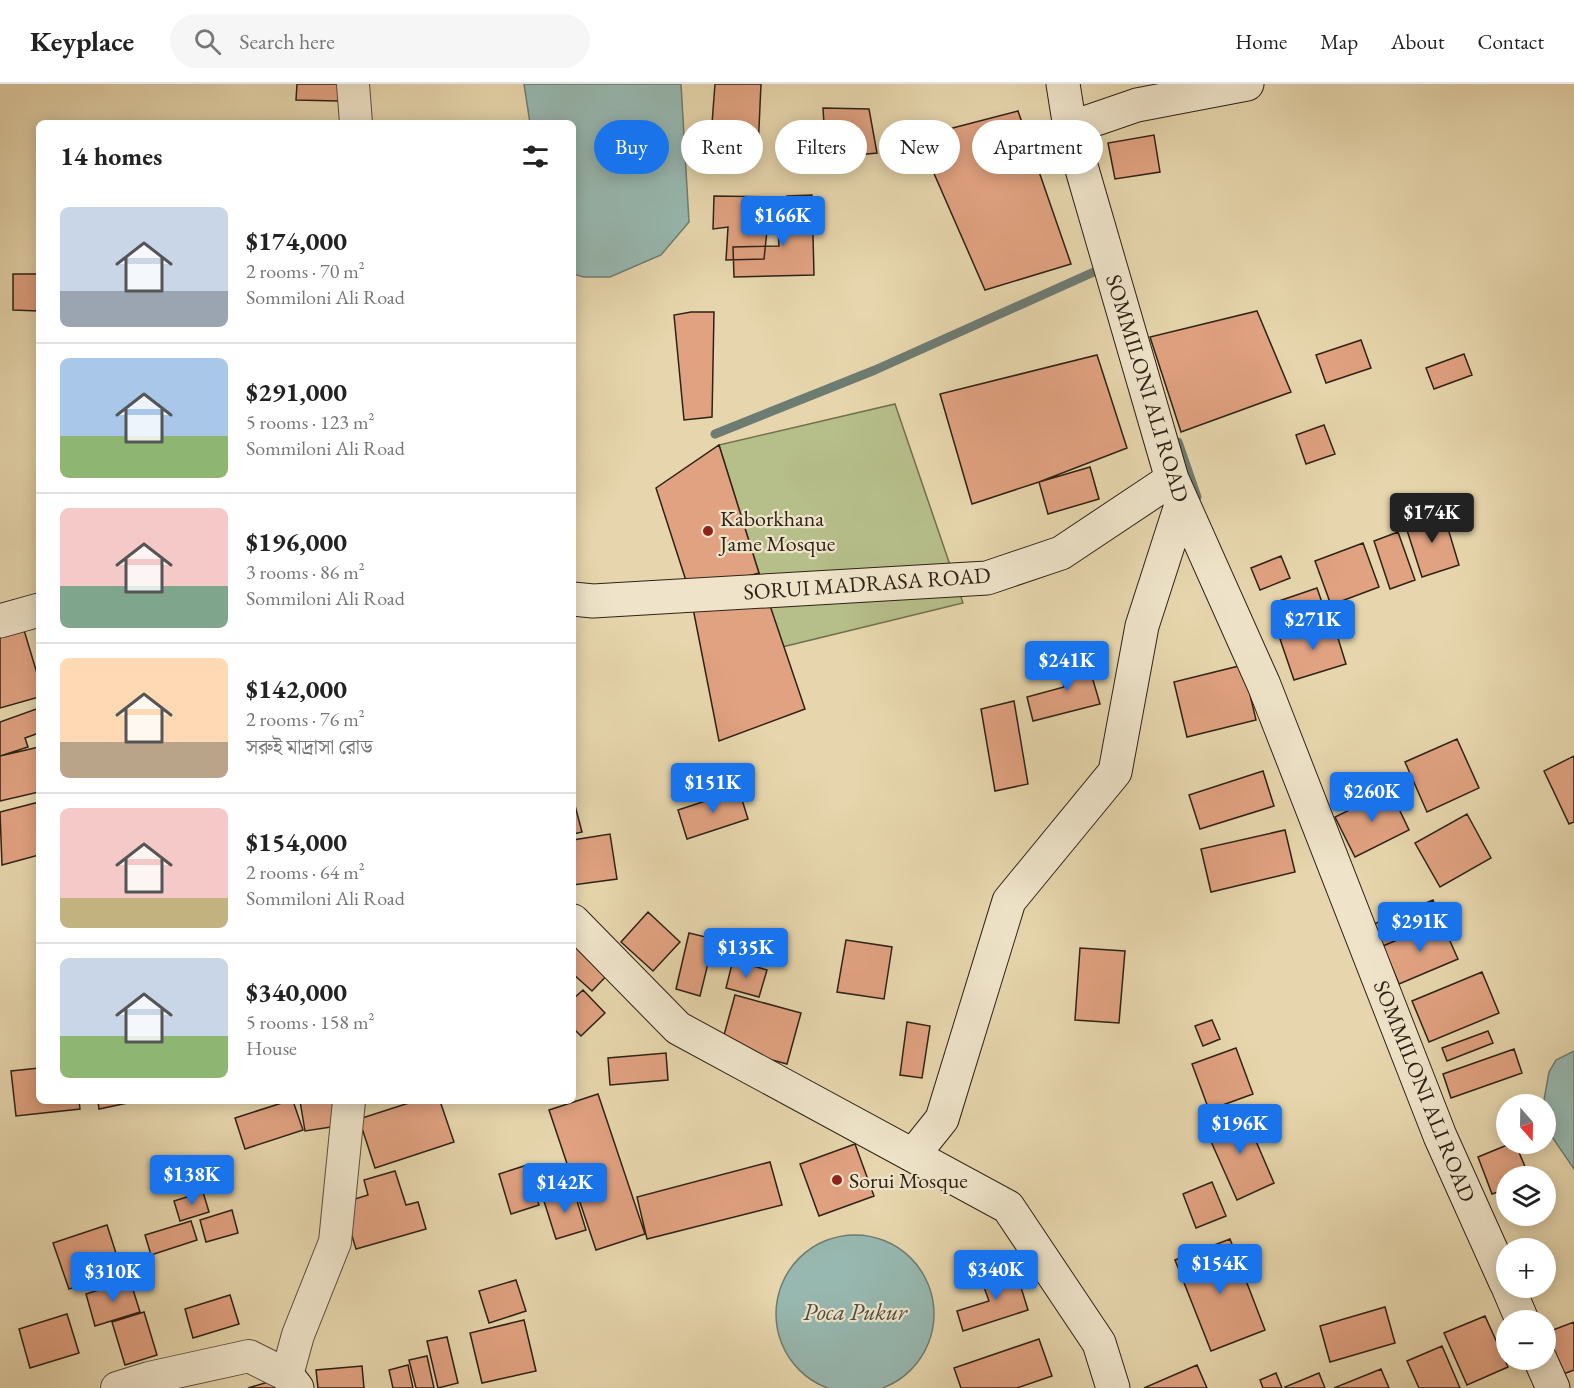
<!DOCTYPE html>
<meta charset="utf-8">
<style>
body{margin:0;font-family:"EB Garamond","Noto Serif Bengali",serif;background:#f6f6f6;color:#222;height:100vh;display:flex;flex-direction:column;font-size:22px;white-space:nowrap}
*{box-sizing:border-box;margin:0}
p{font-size:20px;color:#767676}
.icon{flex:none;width:33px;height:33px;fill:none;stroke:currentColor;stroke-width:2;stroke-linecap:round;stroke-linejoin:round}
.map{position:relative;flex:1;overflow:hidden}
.panel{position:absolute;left:36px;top:36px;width:540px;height:984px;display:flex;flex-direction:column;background:#fff;border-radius:9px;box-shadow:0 3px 15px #0003}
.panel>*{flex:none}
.banner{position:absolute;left:594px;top:36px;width:570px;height:54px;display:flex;gap:12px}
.needle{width:39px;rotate:160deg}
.controls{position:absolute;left:1496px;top:1010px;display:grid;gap:12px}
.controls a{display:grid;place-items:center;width:60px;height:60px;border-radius:50%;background:#fff;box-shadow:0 3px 15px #0003;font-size:30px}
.price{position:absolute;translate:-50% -51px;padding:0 14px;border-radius:6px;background:#1a73e8;color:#fff;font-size:20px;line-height:39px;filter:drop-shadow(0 2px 3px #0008)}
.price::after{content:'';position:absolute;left:50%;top:36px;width:18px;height:14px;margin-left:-9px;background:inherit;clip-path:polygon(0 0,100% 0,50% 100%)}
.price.selected{background:#222;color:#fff}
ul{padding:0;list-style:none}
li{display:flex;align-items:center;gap:18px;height:150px;padding:0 24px}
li+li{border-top:2px solid #e0e0e0}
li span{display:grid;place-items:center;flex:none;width:168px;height:120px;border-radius:9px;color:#555}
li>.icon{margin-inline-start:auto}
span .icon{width:72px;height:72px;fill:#fffc;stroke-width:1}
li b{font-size:26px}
h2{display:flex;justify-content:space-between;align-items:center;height:72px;padding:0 24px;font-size:26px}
.chip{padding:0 21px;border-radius:27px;background:#fff;box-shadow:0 3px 15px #0003;font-size:21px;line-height:54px}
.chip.selected{background:#1a73e8;color:#fff}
header{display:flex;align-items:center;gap:36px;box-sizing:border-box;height:84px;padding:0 30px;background:#fff;border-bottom:2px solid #e0e0e0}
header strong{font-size:28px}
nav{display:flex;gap:33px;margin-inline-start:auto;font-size:21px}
.search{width:420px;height:54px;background:#f6f6f6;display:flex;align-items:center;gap:15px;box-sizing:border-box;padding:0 21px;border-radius:33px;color:#767676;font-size:22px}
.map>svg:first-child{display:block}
.green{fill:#b6be89;stroke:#727050;stroke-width:1.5}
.water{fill:#97b8b0;stroke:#6d7c72;stroke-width:1.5}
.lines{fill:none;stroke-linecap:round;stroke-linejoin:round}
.stream{stroke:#6d7c72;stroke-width:9}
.building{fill:#e1a281;stroke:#2e2216;stroke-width:1.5}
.street-casing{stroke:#5c4f3c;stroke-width:34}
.secondary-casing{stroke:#2e2216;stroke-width:35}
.street{stroke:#efe4ca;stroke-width:32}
.secondary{stroke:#efe4ca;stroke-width:33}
.poi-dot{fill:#8f2418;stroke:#efe4ca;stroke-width:2}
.labels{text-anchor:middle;stroke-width:4.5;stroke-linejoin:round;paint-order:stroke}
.street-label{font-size:22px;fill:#2e2216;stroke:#efe4ca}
.poi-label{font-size:22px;fill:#2e2216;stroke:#efe4ca;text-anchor:start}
.water-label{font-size:24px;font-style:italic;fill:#4e4f44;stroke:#efe4ca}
</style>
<header>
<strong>Keyplace</strong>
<div class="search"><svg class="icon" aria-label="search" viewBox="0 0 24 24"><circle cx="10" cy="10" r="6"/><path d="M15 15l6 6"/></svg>Search here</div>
<nav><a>Home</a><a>Map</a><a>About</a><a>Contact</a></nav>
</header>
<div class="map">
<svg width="1574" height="1304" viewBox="0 0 1574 1304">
<rect width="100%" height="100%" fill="#e7d6ad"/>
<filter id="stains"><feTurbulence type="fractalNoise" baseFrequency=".00333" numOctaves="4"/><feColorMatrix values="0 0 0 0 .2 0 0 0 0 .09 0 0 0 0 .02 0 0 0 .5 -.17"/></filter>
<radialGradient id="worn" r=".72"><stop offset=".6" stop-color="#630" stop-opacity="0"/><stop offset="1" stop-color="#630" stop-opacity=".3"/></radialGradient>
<!-- green -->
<path class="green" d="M895,320l68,199 -181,44 -63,-202z"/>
<!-- water -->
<path class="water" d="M524,0h157l8,138 -28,33 -51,22h-26l-11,-3v-151h-43z
M1574,967v118l-26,-38 -4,-31 5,-28 7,-12z
M776 1230a79 79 0 1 1 158 0a79 79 0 1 1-158 0Z"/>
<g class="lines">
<!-- stream -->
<path class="stream" d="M715,350l160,-64 221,-99
M1178,358l19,55"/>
</g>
<!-- building -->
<path class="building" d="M297,0h41v17l-42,-1z
M715,0h46l-3,66h-48z
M823,24l46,1 8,44 -51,5z
M1018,27l53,153 -86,26 -67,-153z
M1154,51l6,37 -45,7 -7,-36z
M812,111l2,80 -80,2 -1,-30 46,-1 -1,-17 9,-1v-32z
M714,112l58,1 2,32 -7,2 -3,28 -38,1 2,-33 -15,2z
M13,190h26v37l-26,-1z
M1257,227l34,81 -110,40 -31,-95z
M691,228h23l-2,105 -28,3 -10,-105z
M1361,256l10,28 -45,15 -10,-28z
M1464,270l8,21 -38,14 -8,-21z
M1097,271l30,93 -88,34 -67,22 -32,-110z
M1324,341l11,29 -29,10 -10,-29z
M719,361l40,128 -69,20 -34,-105z
M1090,383l9,32 -51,15 -9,-32z
M1443,428l16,53 -37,12 -17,-53z
M1398,448l17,48 -25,9 -16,-48z
M1363,459l16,44 -48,18 -16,-44z
M1281,472l9,22 -30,12 -9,-22z
M759,489l46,136 -86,32 -29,-148z
M1317,504l9,26 -40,15 -10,-27z
M1333,538l13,42 -52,16 -14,-41z
M24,546l15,50v17l-39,11v-71z
M1086,572l14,48 -67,17 -6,-24 37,-10 -5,-23z
M1243,581l13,55 -69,17 -13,-55z
M1014,617l14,83 -33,7 -14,-82z
M39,624v25l-14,5 3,9 -28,9v-34z
M1457,655l22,49 -52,24 -22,-50z
M39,663v45l-39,9v-45z
M1574,672v66l-5,2 -25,-53z
M1263,687l11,35 -74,23 -11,-34z
M739,706l9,29 -61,20 -9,-29z
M1390,706l19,40 -54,27 -20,-40z
M573,714l9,34 -9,2z
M39,718v53l-37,10 -2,-53z
M1467,730l24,44 -51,29 -25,-44z
M1285,746l10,42 -84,20 -10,-43z
M610,750l7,45 -44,6v-45z
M1433,816l8,21 -58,25 -9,-22z
M648,828l32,30 -27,29 -32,-29z
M1441,837l17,38 -59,25 -16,-38z
M689,849l25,6 -14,57 -24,-7z
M846,856l46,7 -8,52 -47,-7z
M573,860l41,24 -22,23 -19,-17z
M1080,864l45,3 -6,72 -44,-3z
M733,876l34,10 -8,27 -33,-9z
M1482,888l17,41 -70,29 -17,-41z
M583,906l22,23 -24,23 -8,-8v-29z
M735,911l66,18 -14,51 -66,-18z
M1212,936l8,19 -17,7 -8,-20z
M907,938l23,4 -8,52 -22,-3z
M1488,947l5,12 -46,18 -5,-13z
M1236,964l17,46 -44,16 -17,-46z
M1514,965l8,24 -71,25 -8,-24z
M666,969l2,27 -58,5 -2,-27z
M39,984v33h40l1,8 -64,7 -5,-45z
M598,1010l47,140 -49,16 -47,-140z
M98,1017h39l-38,8z
M288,1017h5l10,29 -58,19 -10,-31z
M300,1017h40l4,24 -39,6z
M415,1017h25l14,41 -79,26 -16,-49z
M1243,1027l31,72 -37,17 -32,-72z
M1512,1059h3l14,33h-23v13l-14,5 -14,-37z
M855,1060l19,52 -55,20 -19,-52z
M770,1078l12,43 -135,34 -10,-42z
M527,1081l12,40 -28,9 -12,-40z
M395,1087l11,34 12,-3 8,27 -70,20 -14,-46 26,-8 -4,-15z
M1212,1098l14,34 -30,12 -13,-34z
M573,1104l13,42 -30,9 -13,-41z
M203,1108l6,20 -29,9 -6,-20z
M232,1126l6,23 -32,9 -6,-22z
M191,1137l6,19 -46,15 -6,-20z
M107,1141l15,47 -53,17 -16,-46z
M1230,1155l35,91 -54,21 -36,-91z
M1015,1184l13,42 -65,21 -6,-20 32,-10 -8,-22z
M130,1196l10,32 -45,14 -9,-32z
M516,1196l10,31 -37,12 -10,-32z
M230,1211l9,29 -46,14 -8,-29z
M1385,1223l10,36 -65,19 -10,-36z
M144,1228l13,43 -32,10 -13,-43z
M67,1230l12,39 -49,15 -11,-39z
M1485,1232l23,51 -41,18 -23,-52z
M524,1236l12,51 -54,12 -12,-50z
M1574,1238v48l-13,5 -16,-42z
M447,1253l11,46 -20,5 -11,-47z
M1039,1255l13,37 -35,12h-56l-7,-20z
M1442,1262l18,42h-41l-12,-27z
M427,1272l7,32h-18l-7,-28z
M408,1281l5,23h-20l-4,-18z
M1197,1281l10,23h-63z
M362,1282l2,22h-46l-2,-18z
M1381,1285l8,19h-55z
M1276,1289l6,15h-19l-3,-8z
M1319,1289l6,15h-39l-1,-1z
M275,1296l3,8h-30z"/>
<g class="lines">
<!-- street casing -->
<g class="street-casing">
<path id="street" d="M353,0l3,39
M117,1304l32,-10 100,-22 38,19 11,-40 37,-93 14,-141"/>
</g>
<!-- secondary casing -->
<g class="secondary-casing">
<path id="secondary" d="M1063,0l7,44 102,351 92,206 176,451 66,147
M1070,44l67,-23 110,-21
M573,515l20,2 394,-23 74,-25 111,-74
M0,537l39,-11
M573,837l105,107 330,179 91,136 14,45
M914,1070l28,-35 67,-218 106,-129 27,-146 40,-124
M1508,1203l14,33
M1540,1275l13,29
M287,1291l10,13"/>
</g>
<!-- street -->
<use href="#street" class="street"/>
<!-- secondary -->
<use href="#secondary" class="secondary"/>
</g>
<!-- markers -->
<g class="poi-dot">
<circle cx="708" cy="447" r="6"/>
<circle cx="837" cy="1096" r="6"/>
</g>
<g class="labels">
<!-- street labels -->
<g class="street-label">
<text transform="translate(1148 304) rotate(73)" y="8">SOMMILONI ALI ROAD</text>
<text transform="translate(867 499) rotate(-4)" y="8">SORUI MADRASA ROAD</text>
<text transform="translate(1425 1007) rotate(68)" y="8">SOMMILONI ALI ROAD</text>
</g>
<!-- poi labels -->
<g class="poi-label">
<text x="720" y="442">Kaborkhana<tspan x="720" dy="25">Jame Mosque</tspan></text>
<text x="849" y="1104">Sorui Mosque</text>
</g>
<!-- water labels -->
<g class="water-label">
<text x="855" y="1236">Poca Pukur</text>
</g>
</g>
<rect width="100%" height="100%" filter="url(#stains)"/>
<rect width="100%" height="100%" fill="url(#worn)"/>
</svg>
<div class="controls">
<a><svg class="needle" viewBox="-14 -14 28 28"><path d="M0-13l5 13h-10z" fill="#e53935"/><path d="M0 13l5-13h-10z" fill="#767676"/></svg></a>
<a><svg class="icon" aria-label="layers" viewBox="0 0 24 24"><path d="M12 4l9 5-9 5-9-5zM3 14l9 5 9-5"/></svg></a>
<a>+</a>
<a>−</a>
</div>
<b class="price" style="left:783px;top:163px">$166K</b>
<b class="price selected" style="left:1432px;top:460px">$174K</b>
<b class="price" style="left:1313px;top:567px">$271K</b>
<b class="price" style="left:1067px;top:608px">$241K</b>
<b class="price" style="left:713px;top:730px">$151K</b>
<b class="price" style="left:1372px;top:739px">$260K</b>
<b class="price" style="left:1420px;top:869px">$291K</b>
<b class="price" style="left:746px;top:895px">$135K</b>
<b class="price" style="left:1240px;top:1071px">$196K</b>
<b class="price" style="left:192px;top:1122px">$138K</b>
<b class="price" style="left:565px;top:1130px">$142K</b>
<b class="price" style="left:1220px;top:1211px">$154K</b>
<b class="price" style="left:996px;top:1217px">$340K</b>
<b class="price" style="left:113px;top:1219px">$310K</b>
<div class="banner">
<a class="chip selected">Buy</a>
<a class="chip">Rent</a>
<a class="chip">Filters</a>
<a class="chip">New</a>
<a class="chip">Apartment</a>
</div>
<section class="panel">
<h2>14 homes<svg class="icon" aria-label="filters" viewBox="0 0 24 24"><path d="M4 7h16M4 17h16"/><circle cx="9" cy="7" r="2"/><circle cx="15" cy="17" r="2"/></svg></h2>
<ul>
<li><span style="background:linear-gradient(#c9d6e8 70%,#9aa5b1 0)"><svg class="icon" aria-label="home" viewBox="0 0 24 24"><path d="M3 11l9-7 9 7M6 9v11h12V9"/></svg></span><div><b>$174,000</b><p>2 rooms · 70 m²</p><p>Sommiloni Ali Road</p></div></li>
<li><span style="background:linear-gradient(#a9c7e8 65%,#8fb573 0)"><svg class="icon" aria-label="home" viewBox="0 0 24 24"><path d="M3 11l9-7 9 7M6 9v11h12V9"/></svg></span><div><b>$291,000</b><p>5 rooms · 123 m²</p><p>Sommiloni Ali Road</p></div></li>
<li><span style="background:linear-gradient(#f6c9c9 65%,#7fa58c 0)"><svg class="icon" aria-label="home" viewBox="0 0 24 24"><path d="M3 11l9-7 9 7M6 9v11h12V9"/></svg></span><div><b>$196,000</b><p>3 rooms · 86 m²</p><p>Sommiloni Ali Road</p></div></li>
<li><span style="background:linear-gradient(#ffd9b3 70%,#b9a48a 0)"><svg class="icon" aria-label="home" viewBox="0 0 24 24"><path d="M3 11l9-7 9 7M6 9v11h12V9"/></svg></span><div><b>$142,000</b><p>2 rooms · 76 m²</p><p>সরুই মাদ্রাসা রোড</p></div></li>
<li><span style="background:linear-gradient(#f6c9c9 75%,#c2b280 0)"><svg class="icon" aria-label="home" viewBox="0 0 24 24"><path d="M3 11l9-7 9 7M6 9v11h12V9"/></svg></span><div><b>$154,000</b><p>2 rooms · 64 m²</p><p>Sommiloni Ali Road</p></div></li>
<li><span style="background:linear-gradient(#c9d6e8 65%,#8fb573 0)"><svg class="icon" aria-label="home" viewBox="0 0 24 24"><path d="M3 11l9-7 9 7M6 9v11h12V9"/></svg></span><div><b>$340,000</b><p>5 rooms · 158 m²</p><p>House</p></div></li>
</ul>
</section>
</div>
